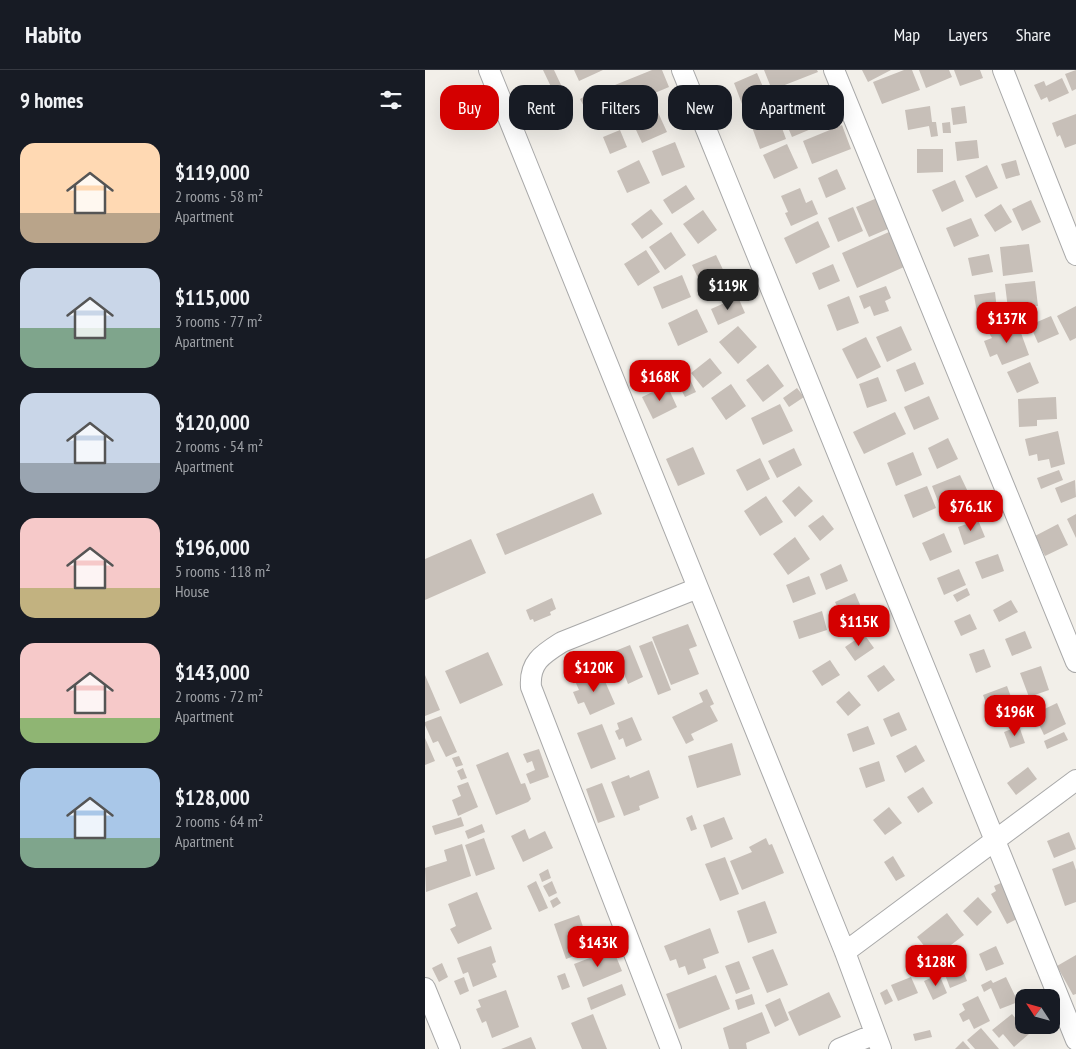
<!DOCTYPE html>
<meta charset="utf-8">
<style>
body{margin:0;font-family:"PT Sans Narrow",sans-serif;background:#20242c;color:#f1f3f6;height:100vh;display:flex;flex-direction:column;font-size:19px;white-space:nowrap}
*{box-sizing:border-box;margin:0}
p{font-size:16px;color:#9ea1a6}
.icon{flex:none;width:28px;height:28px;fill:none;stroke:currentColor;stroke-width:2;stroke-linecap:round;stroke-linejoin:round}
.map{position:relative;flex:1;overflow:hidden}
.sheet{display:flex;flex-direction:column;background:#171b24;width:425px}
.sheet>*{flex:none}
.hud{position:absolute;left:15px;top:15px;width:475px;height:45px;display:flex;gap:10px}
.needle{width:32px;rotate:306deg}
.controls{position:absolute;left:590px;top:919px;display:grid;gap:10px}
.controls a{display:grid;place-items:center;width:45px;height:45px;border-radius:10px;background:#171b24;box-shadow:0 5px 20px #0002;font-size:25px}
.price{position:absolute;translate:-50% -42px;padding:0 11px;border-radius:10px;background:#d40000;color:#fff;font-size:16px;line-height:32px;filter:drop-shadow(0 1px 2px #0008)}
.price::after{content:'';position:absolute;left:50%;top:30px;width:15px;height:11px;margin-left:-8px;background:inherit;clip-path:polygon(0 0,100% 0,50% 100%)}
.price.active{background:#222;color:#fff}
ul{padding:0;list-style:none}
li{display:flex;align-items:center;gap:15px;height:125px;padding:0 20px}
li span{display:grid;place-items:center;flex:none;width:140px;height:100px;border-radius:15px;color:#555}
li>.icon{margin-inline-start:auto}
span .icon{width:60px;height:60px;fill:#fffc;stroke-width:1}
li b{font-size:21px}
h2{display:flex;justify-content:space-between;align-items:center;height:60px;padding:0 20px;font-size:21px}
.chip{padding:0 18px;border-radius:15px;background:#171b24;box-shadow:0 5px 20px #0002;font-size:18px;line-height:45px}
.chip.active{background:#d40000;color:#fff}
header{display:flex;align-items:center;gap:30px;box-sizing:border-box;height:70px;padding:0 25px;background:#171b24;border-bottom:1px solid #363941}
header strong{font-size:24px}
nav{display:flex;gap:28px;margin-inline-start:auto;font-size:18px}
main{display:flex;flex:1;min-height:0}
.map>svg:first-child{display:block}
.building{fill:#c7bfb8}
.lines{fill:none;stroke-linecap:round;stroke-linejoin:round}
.minor-casing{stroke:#a9a9a9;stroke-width:22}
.minor{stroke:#fff;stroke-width:20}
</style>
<header>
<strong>Habito</strong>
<nav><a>Map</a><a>Layers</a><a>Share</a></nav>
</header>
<main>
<section class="sheet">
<h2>9 homes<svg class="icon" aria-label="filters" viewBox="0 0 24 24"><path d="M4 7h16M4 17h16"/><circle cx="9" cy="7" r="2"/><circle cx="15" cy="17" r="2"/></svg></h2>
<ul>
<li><span style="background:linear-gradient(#ffd9b3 70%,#b9a48a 0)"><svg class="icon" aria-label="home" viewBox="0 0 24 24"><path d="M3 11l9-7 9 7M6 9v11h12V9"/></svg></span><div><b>$119,000</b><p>2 rooms · 58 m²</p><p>Apartment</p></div></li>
<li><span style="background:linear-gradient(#c9d6e8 60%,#7fa58c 0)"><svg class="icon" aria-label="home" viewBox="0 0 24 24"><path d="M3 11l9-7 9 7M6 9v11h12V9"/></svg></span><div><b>$115,000</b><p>3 rooms · 77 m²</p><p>Apartment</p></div></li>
<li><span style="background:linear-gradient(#c9d6e8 70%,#9aa5b1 0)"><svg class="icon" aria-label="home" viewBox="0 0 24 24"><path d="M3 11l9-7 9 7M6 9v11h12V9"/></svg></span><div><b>$120,000</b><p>2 rooms · 54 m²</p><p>Apartment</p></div></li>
<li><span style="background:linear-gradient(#f6c9c9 70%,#c2b280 0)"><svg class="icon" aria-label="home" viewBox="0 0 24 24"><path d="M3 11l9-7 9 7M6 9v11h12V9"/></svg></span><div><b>$196,000</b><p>5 rooms · 118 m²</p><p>House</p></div></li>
<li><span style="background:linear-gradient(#f6c9c9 75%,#8fb573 0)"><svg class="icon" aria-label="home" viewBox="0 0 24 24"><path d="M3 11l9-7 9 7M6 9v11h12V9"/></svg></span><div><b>$143,000</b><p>2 rooms · 72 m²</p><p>Apartment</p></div></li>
<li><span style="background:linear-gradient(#a9c7e8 70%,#7fa58c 0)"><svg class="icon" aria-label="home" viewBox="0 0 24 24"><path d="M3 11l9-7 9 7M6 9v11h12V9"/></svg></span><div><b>$128,000</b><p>2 rooms · 64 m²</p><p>Apartment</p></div></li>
</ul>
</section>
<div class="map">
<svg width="651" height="979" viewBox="0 0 651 979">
<rect width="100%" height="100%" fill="#f2efe9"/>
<!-- building -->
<path class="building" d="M118,0h11l8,17 -9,4z
M149,0h29l-24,11z
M227,0h10l7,17 -45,19 -9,-21z
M339,0h53l1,2 -46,18z
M437,0h29l-23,12z
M479,0h8l8,20 -38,14 -9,-22z
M494,0h30l3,7 -26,11z
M529,0h26l3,8 -23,8z
M651,0v19l-4,2 -7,-17z
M332,3l9,21 -24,10 -8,-21z
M637,8l7,15 -20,9 -2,-5 -6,3 -7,-15 10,-4 2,5z
M404,15l13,31 -50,21 -13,-31z
M179,16l10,19 -24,13 -10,-19z
M505,36l2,16h4l2,14 -7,1 -2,-11 -21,4 -3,-20z
M540,36l2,17 -14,2 -2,-17z
M231,38l11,24 -25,11 -11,-24z
M350,39l11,30 -26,10 -11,-30z
M651,44v30l-11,4 -5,-13 -3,2 -5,-14z
M525,52l1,11h-8l-1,-10z
M417,55l9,24 -39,15 -9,-23z
M195,60l7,17 -17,7 -7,-17z
M552,70l2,18 -22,3 -2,-19z
M250,72l10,25 -23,9 -10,-25z
M362,74l11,24 -24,11 -11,-24z
M492,79h26v23l-26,1z
M214,90l11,23 -23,10 -10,-22z
M591,90l4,15 -14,4 -5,-15z
M562,95l11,23 -22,10 -11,-22z
M412,99l9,20 -20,9 -8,-20z
M530,110l9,21 -22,11 -10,-22z
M261,115l9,14 -23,15 -9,-14z
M375,118l6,15 6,-3 6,14 -27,12 -6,-13 3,-1 -7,-16z
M452,128l13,30 -21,9 -13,-30z
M606,130l10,22 -19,9 -10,-22z
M576,134l11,18 -17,10 -11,-17z
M428,137l10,24 -25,11 -10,-24z
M226,139l12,15 -21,15 -11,-15z
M278,140l14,20 -19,14 -15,-20z
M546,148l8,18 -25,11 -8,-19z
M393,151l12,26 -34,17 -12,-26z
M246,162l15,23 -21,15 -16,-23z
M464,162l15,35 -47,21 -15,-35z
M604,174l4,28 -30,4 -3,-29z
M221,180l14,22 -22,14 -14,-22z
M564,184l4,18 -21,4 -4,-18z
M291,185l12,25 -24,11 -12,-26z
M408,194l7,17 -21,9 -7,-17z
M257,205l9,22 -29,12 -9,-22z
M610,211l3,25 -30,3 -3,-25z
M461,216l5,12 -6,3 4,10 -15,5 -4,-10 -6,3 -5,-13z
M570,222l2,18 -20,3 -3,-18z
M424,226l10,27 -22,8 -10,-26z
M313,227l7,16 -27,12 -7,-16z
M651,236v32l-6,3 -13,-25z
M272,239l11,23 -30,14 -10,-23z
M626,246l8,18 -21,9 -8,-18z
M592,252l12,33 -27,10 -5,-11 -7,3 -6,-16 8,-3 -3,-5z
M313,256l19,21 -19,17 -19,-22z
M476,256l11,24 -25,12 -11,-25z
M441,267l15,30 -24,12 -15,-30z
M285,288l12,15 -19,15 -12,-15z
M490,292l9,22 -19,8 -9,-22z
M605,292l9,21 -22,10 -10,-21z
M343,294l16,22 -21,16 -17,-22z
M263,305l8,17 -11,5 -9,-17z
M453,307l9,24 -20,7 -8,-24z
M306,314l15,22 -20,14 -15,-22z
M242,315l10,22 -24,12 -11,-22z
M372,318l7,9 -15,10 -6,-9z
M504,326l10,23 -25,11 -10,-23z
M631,327l1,22 -20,1v6l-18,1 -1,-28z
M355,334l13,27 -30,14 -12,-27z
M470,342l11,22 -42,20 -11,-22z
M633,361l7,33 -14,4 -2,-9 -11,2 -1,-7 -8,2 -4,-17z
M523,368l10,21 -21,10 -9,-21z
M268,377l12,27 -27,12 -12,-27z
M369,378l8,17 -25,13 -9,-17z
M488,382l9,23 -26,11 -9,-23z
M335,388l10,21 -23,12 -11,-21z
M634,400l4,10 -22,9 -4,-11z
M535,405l9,19 -10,5 5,12 -19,8 -13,-33z
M650,410l1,17 -15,6 -6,-15z
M374,416l14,15 -18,16 -13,-16z
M502,416l9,22 -23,10 -9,-23z
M168,423l9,21 -97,41 -9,-21z
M341,426l17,26 -23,14 -16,-25z
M651,444v24l-9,-19z
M398,445l11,14 -14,12 -12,-15z
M553,450l7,17 -21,8 -6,-18z
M633,454l10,21 -23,11 -10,-20z
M519,463l8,19 -22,9 -8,-18z
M370,467l15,22 -22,16 -15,-21z
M46,469l15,34 -61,27v-41z
M573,484l6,17 -22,8 -7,-17z
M416,494l7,17 -22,9 -6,-16z
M534,499l7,16 -22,10 -7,-17z
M384,506l7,18 -23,9 -7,-18z
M542,518l3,7 -13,7 -4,-7z
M430,523l9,21 -19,9 -10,-21z
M127,528l4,11 -6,3 1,3 -17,7 -1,-3 -3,1 -4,-10z
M586,530l7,12 -19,10 -6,-12z
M397,541l5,19 -28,9 -6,-18z
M545,544l7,15 -16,7 -7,-15z
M263,554l9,22 -8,3 10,25 -28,11 -19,-48z
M600,561l7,17 -20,8 -7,-17z
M439,564l10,14 -19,13 -10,-14z
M227,571l19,49 -13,5 -19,-49z
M205,575l13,32 -15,7 -13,-33z
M559,579l7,18 -15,6 -7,-19z
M63,582l15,33 -43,19 -15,-33z
M405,590l10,15 -18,11 -10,-15z
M459,595l11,15 -17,12 -11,-16z
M616,596l8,24 -20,7 -9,-24z
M175,600l15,34 -25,11 -6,-13 -6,2 -5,-12 6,-2 -4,-9z
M0,605l15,35 -15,6z
M582,616l7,19 -24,9 -7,-19z
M282,619l7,15 -4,2 8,15 -27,13 3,6 -8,4 -14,-27 31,-15 -4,-9z
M424,621l12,14 -13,11 -12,-14z
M632,633l9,21 -22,11 -10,-21z
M474,642l8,18 -16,7 -8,-18z
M16,646l16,36 -11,5 -8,-16 -5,2 -8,-18v-3z
M207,647l10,23 -16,7 -3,-9 -4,2 -4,-9 4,-2 -2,-6z
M177,654l14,35 -25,10 -14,-36z
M443,656l7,18 -22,8 -6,-18z
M594,656l6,17 -15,5 -6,-16z
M639,662l4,8 -21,9 -3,-8z
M0,668l10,23 -10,4z
M307,673l9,32 -44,13 -9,-32z
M491,675l9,16 -20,12 -9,-17z
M114,679l10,28 -19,7 -4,-10 9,-4 -3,-9 -5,2 -4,-9z
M83,682l13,32 4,-1 6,16 -3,3 -32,13 -20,-50z
M34,686l4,9 -7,2 -4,-9z
M454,691l6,20 -19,7 -7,-20z
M603,697l9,12 -21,16 -9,-12z
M38,698l4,10 -6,2 -4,-9z
M224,700l10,28 -20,8 1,4 -16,6 -13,-34 18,-7 1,3z
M43,712l10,25 -20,9 -6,-16 9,-4 -4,-10z
M177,713l13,34 -17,6 -12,-34z
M498,717l10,16 -15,10 -11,-16z
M464,737l13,16 -17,12 -12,-15z
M267,745l5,14 -6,2 -5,-13z
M36,747l3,9 -29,9 -3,-9z
M299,747l9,22 -22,9 -8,-23z
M57,754l3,8 -17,7 -3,-8z
M100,759l4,10 16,-8 8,17 -30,14 -12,-26z
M644,762l7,17 -22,9 -7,-17z
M59,768l11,31 -19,7 -11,-31z
M341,768l3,7 3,-1 12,29 -42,17 -12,-29 22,-9 -3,-5z
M37,774l9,32 -45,16 -1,-24 22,-7 -3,-11z
M468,786l12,20 -9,5 -12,-19z
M300,787l14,37 -19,7 -15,-37z
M648,791l3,9v32l-11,4 -13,-37z
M123,799l3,9 -9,4 -3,-8z
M111,811l12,27 -9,4 -12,-26z
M127,811l5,12 -8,4 -6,-11z
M578,812l18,35 -14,7 -16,-30 5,-3 -2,-5z
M52,822l15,37 -34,15 -8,-15 6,-3 -8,-22z
M132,827l4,6 -8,5 -3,-7z
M553,827l14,15 -15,14 -14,-15z
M340,831l12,32 -29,10 -11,-32z
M522,843l17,22 -30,23 -17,-21z
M154,845l12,35 -25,9 -12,-35z
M285,858l9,25 -16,6 3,9 -18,7 -3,-9 -6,2 -3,-9 -6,2 -6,-15z
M66,876l5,16 -4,2 5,13 -24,10 -5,-15 -5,2 -6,-16z
M571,876l8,18 -18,7 -7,-17z
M188,879l9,22 -39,16 -9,-23z
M348,879l15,36 -21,8 -15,-36z
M651,885v39l-3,1 -16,-29z
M314,891l11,28 -14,5 -11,-28z
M17,893l6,14 -9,5 -7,-14z
M536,895l6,16 -17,7 -6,-16z
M140,903l5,14 -8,3 -5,-14z
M514,904l8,19 -14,7 -9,-19z
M291,905l14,34 -51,20 -13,-35z
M39,907l5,14 -9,4 -6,-14z
M486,907l7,16 -20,8 -7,-16z
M581,907l12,25 -18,7 -9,-21 -7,4 -3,-7 10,-5 2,3z
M197,914l4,11 -35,15 -4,-12z
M462,919l6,12 -8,4 -5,-12z
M81,920l13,37 -27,11 -6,-17 -4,2 -6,-14 5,-2 -3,-7z
M404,922l12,25 -42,19 -11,-24z
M327,924l3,10 -17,6 -3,-10z
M553,926l12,25 -16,8 -5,-10 -6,3 -4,-8 6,-4 -3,-6z
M355,928l9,22 -14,7 -10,-22z
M337,942l8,21 -24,10 1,6h-18l-6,-21z
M168,944l14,35h-25l-11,-26z
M587,944l17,20 -15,13 -11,-13 -4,4 -7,-8z
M556,958l18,21h-24l-8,-9z
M505,960l2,7 -17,4 -2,-7z
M106,967l5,12h-35z
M538,971l7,8h-15z"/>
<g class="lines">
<!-- minor casing -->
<g class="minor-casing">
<path id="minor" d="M64,0l356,882 36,97
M257,0l394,970
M409,0l242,592
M578,0l73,185
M420,882l231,-172
M0,918l25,61
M246,979l-140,-362c-2,-25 12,-33 31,-45l136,-54
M414,979l36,-15"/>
</g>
<!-- minor -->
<use href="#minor" class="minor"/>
</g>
</svg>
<div class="controls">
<a><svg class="needle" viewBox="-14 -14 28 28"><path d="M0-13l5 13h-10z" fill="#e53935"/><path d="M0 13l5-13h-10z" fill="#9ea1a6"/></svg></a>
</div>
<b class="price active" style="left:303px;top:241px">$119K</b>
<b class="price" style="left:582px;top:274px">$137K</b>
<b class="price" style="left:235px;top:332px">$168K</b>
<b class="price" style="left:546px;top:462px">$76.1K</b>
<b class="price" style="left:434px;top:577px">$115K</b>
<b class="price" style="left:169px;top:623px">$120K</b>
<b class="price" style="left:590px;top:667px">$196K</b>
<b class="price" style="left:173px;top:898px">$143K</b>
<b class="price" style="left:511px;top:917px">$128K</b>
<div class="hud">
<a class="chip active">Buy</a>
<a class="chip">Rent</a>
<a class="chip">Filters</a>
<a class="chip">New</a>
<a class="chip">Apartment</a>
</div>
</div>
</main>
